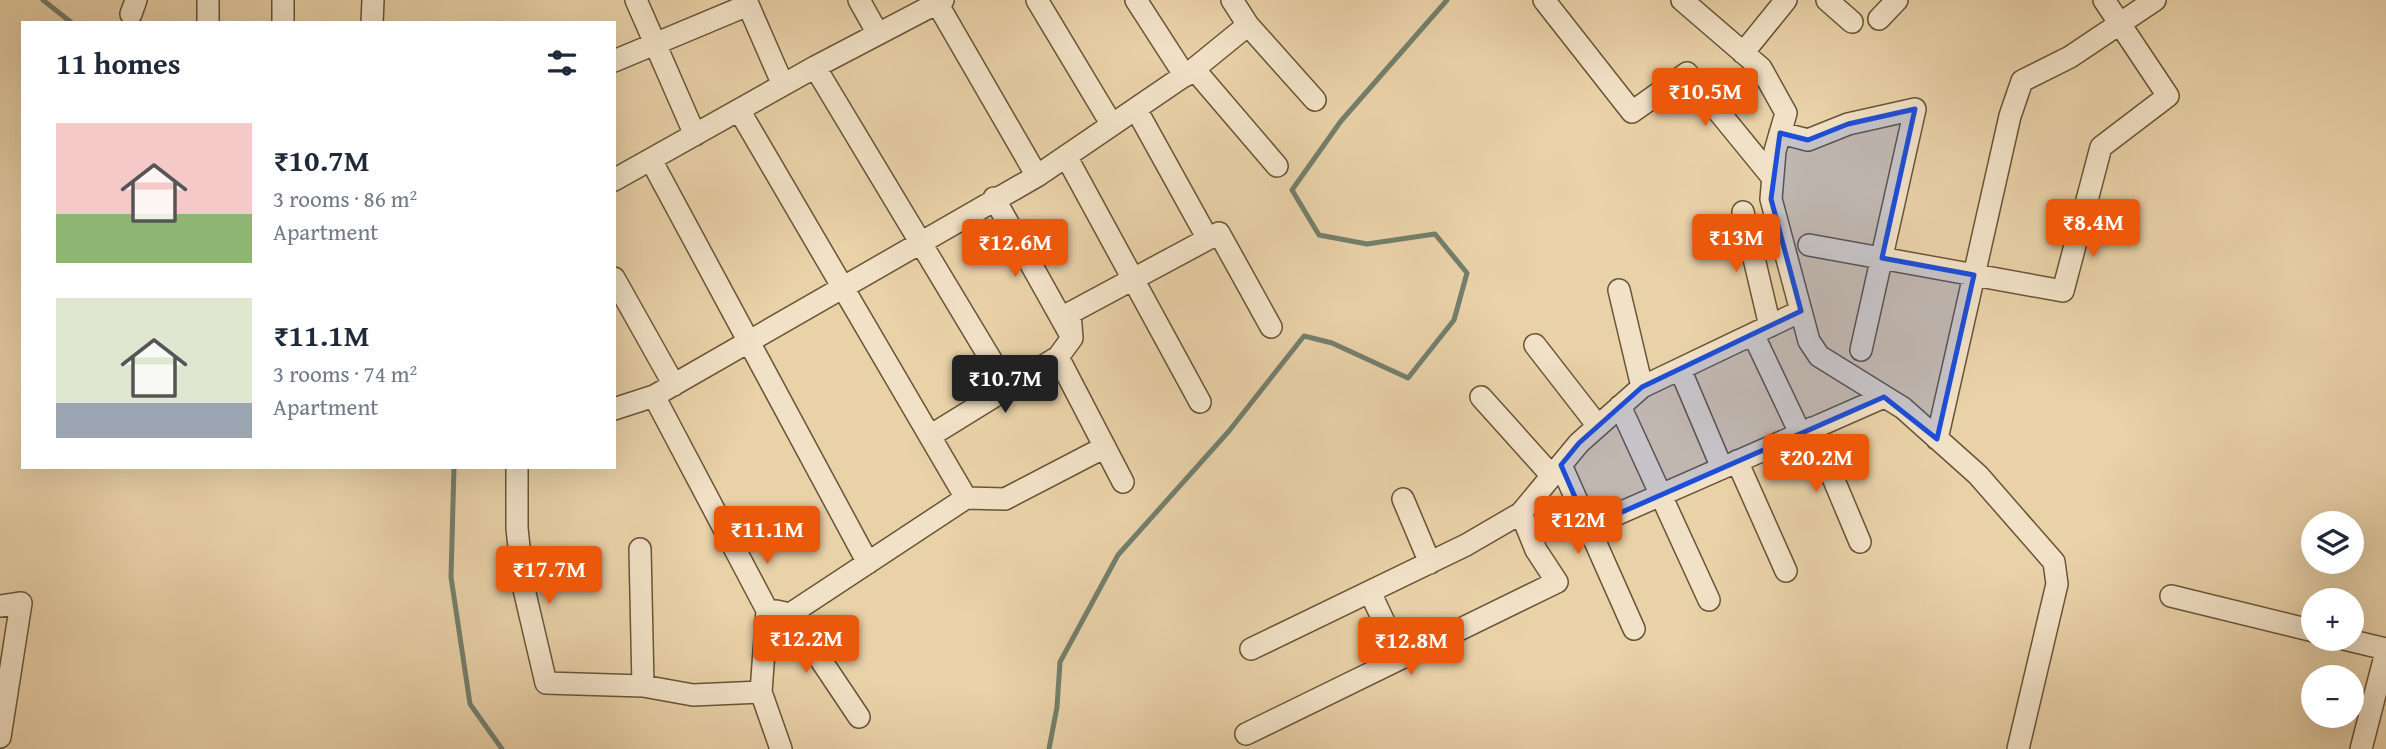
<!DOCTYPE html>
<meta charset="utf-8">
<style>
body{margin:0;font-family:"Gentium Book Plus",serif;background:#f2f2f3;color:#1f2937;height:100vh;display:flex;flex-direction:column;font-size:26px;white-space:nowrap}
*{box-sizing:border-box;margin:0}
p{font-size:23px;color:#747a83}
.icon{flex:none;width:38px;height:38px;fill:none;stroke:currentColor;stroke-width:2;stroke-linecap:round;stroke-linejoin:round}
.map{position:relative;flex:1;overflow:hidden}
.sheet{position:absolute;left:21px;top:21px;width:595px;height:448px;display:flex;flex-direction:column;background:#fff;border-radius:0px;box-shadow:0 7px 28px #0002}
.sheet>*{flex:none}
.tools{position:absolute;left:2301px;top:511px;display:grid;gap:14px}
.tools a{display:grid;place-items:center;width:63px;height:63px;border-radius:50%;background:#fff;box-shadow:0 7px 28px #0002;font-size:35px}
.price{position:absolute;translate:-50% -60px;padding:0 16px;border-radius:7px;background:#ea580c;color:#fff;font-size:23px;line-height:46px;filter:drop-shadow(0 2px 4px #0008)}
.price::after{content:'';position:absolute;left:50%;top:42px;width:21px;height:16px;margin-left:-10px;background:inherit;clip-path:polygon(0 0,100% 0,50% 100%)}
.price.current{background:#222;color:#fff}
ul{padding:0;list-style:none}
li{display:flex;align-items:center;gap:21px;height:175px;padding:0 35px}
li span{display:grid;place-items:center;flex:none;width:196px;height:140px;border-radius:0px;color:#555}
li>.icon{margin-inline-start:auto}
span .icon{width:84px;height:84px;fill:#fffc;stroke-width:1}
li b{font-size:30px}
h2{display:flex;justify-content:space-between;align-items:center;height:84px;padding:0 35px;font-size:30px}
.map>svg:first-child{display:block}
.lines{fill:none;stroke-linecap:round;stroke-linejoin:round}
.stream{stroke:#737f6c;stroke-width:5}
.minor-casing{stroke:#685436;stroke-width:24}
.minor{stroke:#f1e1c6;stroke-width:21}
.marked{fill:#1d4ed8;fill-opacity:0.2;stroke:#1d4ed8;stroke-width:5;stroke-linejoin:round}
</style>
<div class="map">
<svg width="2386" height="749" viewBox="0 0 2386 749">
<rect width="100%" height="100%" fill="#e9d1a8"/>
<filter id="stains"><feTurbulence type="fractalNoise" baseFrequency=".00286" numOctaves="4"/><feColorMatrix values="0 0 0 0 .2 0 0 0 0 .09 0 0 0 0 .02 0 0 0 .5 -.17"/></filter>
<radialGradient id="worn" r=".72"><stop offset=".6" stop-color="#630" stop-opacity="0"/><stop offset="1" stop-color="#630" stop-opacity=".3"/></radialGradient>
<g class="lines">
<!-- stream -->
<path class="stream" d="M43,0l29,23
M454,467l-3,110 19,127 32,45
M1049,749l8,-42 3,-45 58,-107 111,-124 75,-95 28,7 76,35 46,-58 13,-47 -32,-39 -68,10 -48,-9 -27,-45 49,-69 106,-121"/>
<!-- minor casing -->
<g class="minor-casing">
<path id="minor" d="M636,0l59,135
M746,0l37,85
M859,0l19,34
M1037,0l75,125
M1136,0l49,76
M1544,0l88,112 55,-39 85,104
M1682,0l79,68 25,45 -11,38 -4,48 38,142 10,15 84,52 75,67 76,87 3,22 -39,165
M1827,0l25,22
M937,3l100,173
M131,14l5,-14
M1879,19l18,-19
M208,23v-23
M283,23v-23
M372,23l1,-23
M1248,25l67,75
M1743,53l43,-53
M614,61l134,-56
M815,67l193,321
M1194,69l83,97
M1136,109l72,130
M739,110l227,388 -200,132
M1780,133l28,7 40,-16 67,-15 -54,241
M1066,156l134,246
M651,160l217,403
M614,180l201,-113 128,-67
M994,198l76,136
M1743,212l27,114
M1809,245l254,46 38,-144 67,-51 -64,-96
M614,278l60,107
M1619,290l23,97
M1753,334l47,99
M1535,345l63,81
M1058,357l65,125
M1680,369l42,99
M1481,397l71,79
M1620,406l89,194
M614,409l40,-13
M1812,428l48,114
M930,436l128,-79 14,-19 -2,-25 149,-80 52,94
M1937,439l73,-323 12,-35 48,-24 85,-57
M1737,461l49,110
M1561,465l73,164
M517,467v61l6,57 23,98 97,3 50,9 68,-3
M966,498l39,1 100,-52
M1403,499l27,64
M1588,527l296,-130
M640,549l3,137
M1370,592l31,66
M2171,596l143,35
M0,606l21,-3 -21,134
M776,611l14,3 69,103
M2344,639l42,10
M1251,649l215,-104 55,-32 58,-70 63,-56 159,-76
M1246,734l311,-152 -21,-32 -15,-37
M781,749l-20,-57 6,-82 -113,-214 383,-220 157,-107 54,-44 -16,-25
M2361,749l25,-97"/>
</g>
<!-- minor -->
<use href="#minor" class="minor"/>
</g>
<!-- marked area -->
<path class="marked" d="M1915,109l-33,149 92,17 -37,164 -53,-42 -296,130 -27,-62 18,-22 63,-56 159,-76 -30,-112 9,-66 28,7 40,-16z"/>
<rect width="100%" height="100%" filter="url(#stains)"/>
<rect width="100%" height="100%" fill="url(#worn)"/>
</svg>
<div class="tools">
<a><svg class="icon" aria-label="layers" viewBox="0 0 24 24"><path d="M12 4l9 5-9 5-9-5zM3 14l9 5 9-5"/></svg></a>
<a>+</a>
<a>−</a>
</div>
<b class="price" style="left:1705px;top:128px">₹10.5M</b>
<b class="price" style="left:2093px;top:259px">₹8.4M</b>
<b class="price" style="left:1736px;top:274px">₹13M</b>
<b class="price" style="left:1015px;top:279px">₹12.6M</b>
<b class="price current" style="left:1005px;top:415px">₹10.7M</b>
<b class="price" style="left:1816px;top:494px">₹20.2M</b>
<b class="price" style="left:1578px;top:556px">₹12M</b>
<b class="price" style="left:767px;top:566px">₹11.1M</b>
<b class="price" style="left:549px;top:606px">₹17.7M</b>
<b class="price" style="left:806px;top:675px">₹12.2M</b>
<b class="price" style="left:1411px;top:677px">₹12.8M</b>
<section class="sheet">
<h2>11 homes<svg class="icon" aria-label="filters" viewBox="0 0 24 24"><path d="M4 7h16M4 17h16"/><circle cx="9" cy="7" r="2"/><circle cx="15" cy="17" r="2"/></svg></h2>
<ul>
<li><span style="background:linear-gradient(#f6c9c9 65%,#8fb573 0)"><svg class="icon" aria-label="home" viewBox="0 0 24 24"><path d="M3 11l9-7 9 7M6 9v11h12V9"/></svg></span><div><b>₹10.7M</b><p>3 rooms · 86 m²</p><p>Apartment</p></div></li>
<li><span style="background:linear-gradient(#dfe7d0 75%,#9aa5b1 0)"><svg class="icon" aria-label="home" viewBox="0 0 24 24"><path d="M3 11l9-7 9 7M6 9v11h12V9"/></svg></span><div><b>₹11.1M</b><p>3 rooms · 74 m²</p><p>Apartment</p></div></li>
</ul>
</section>
</div>
